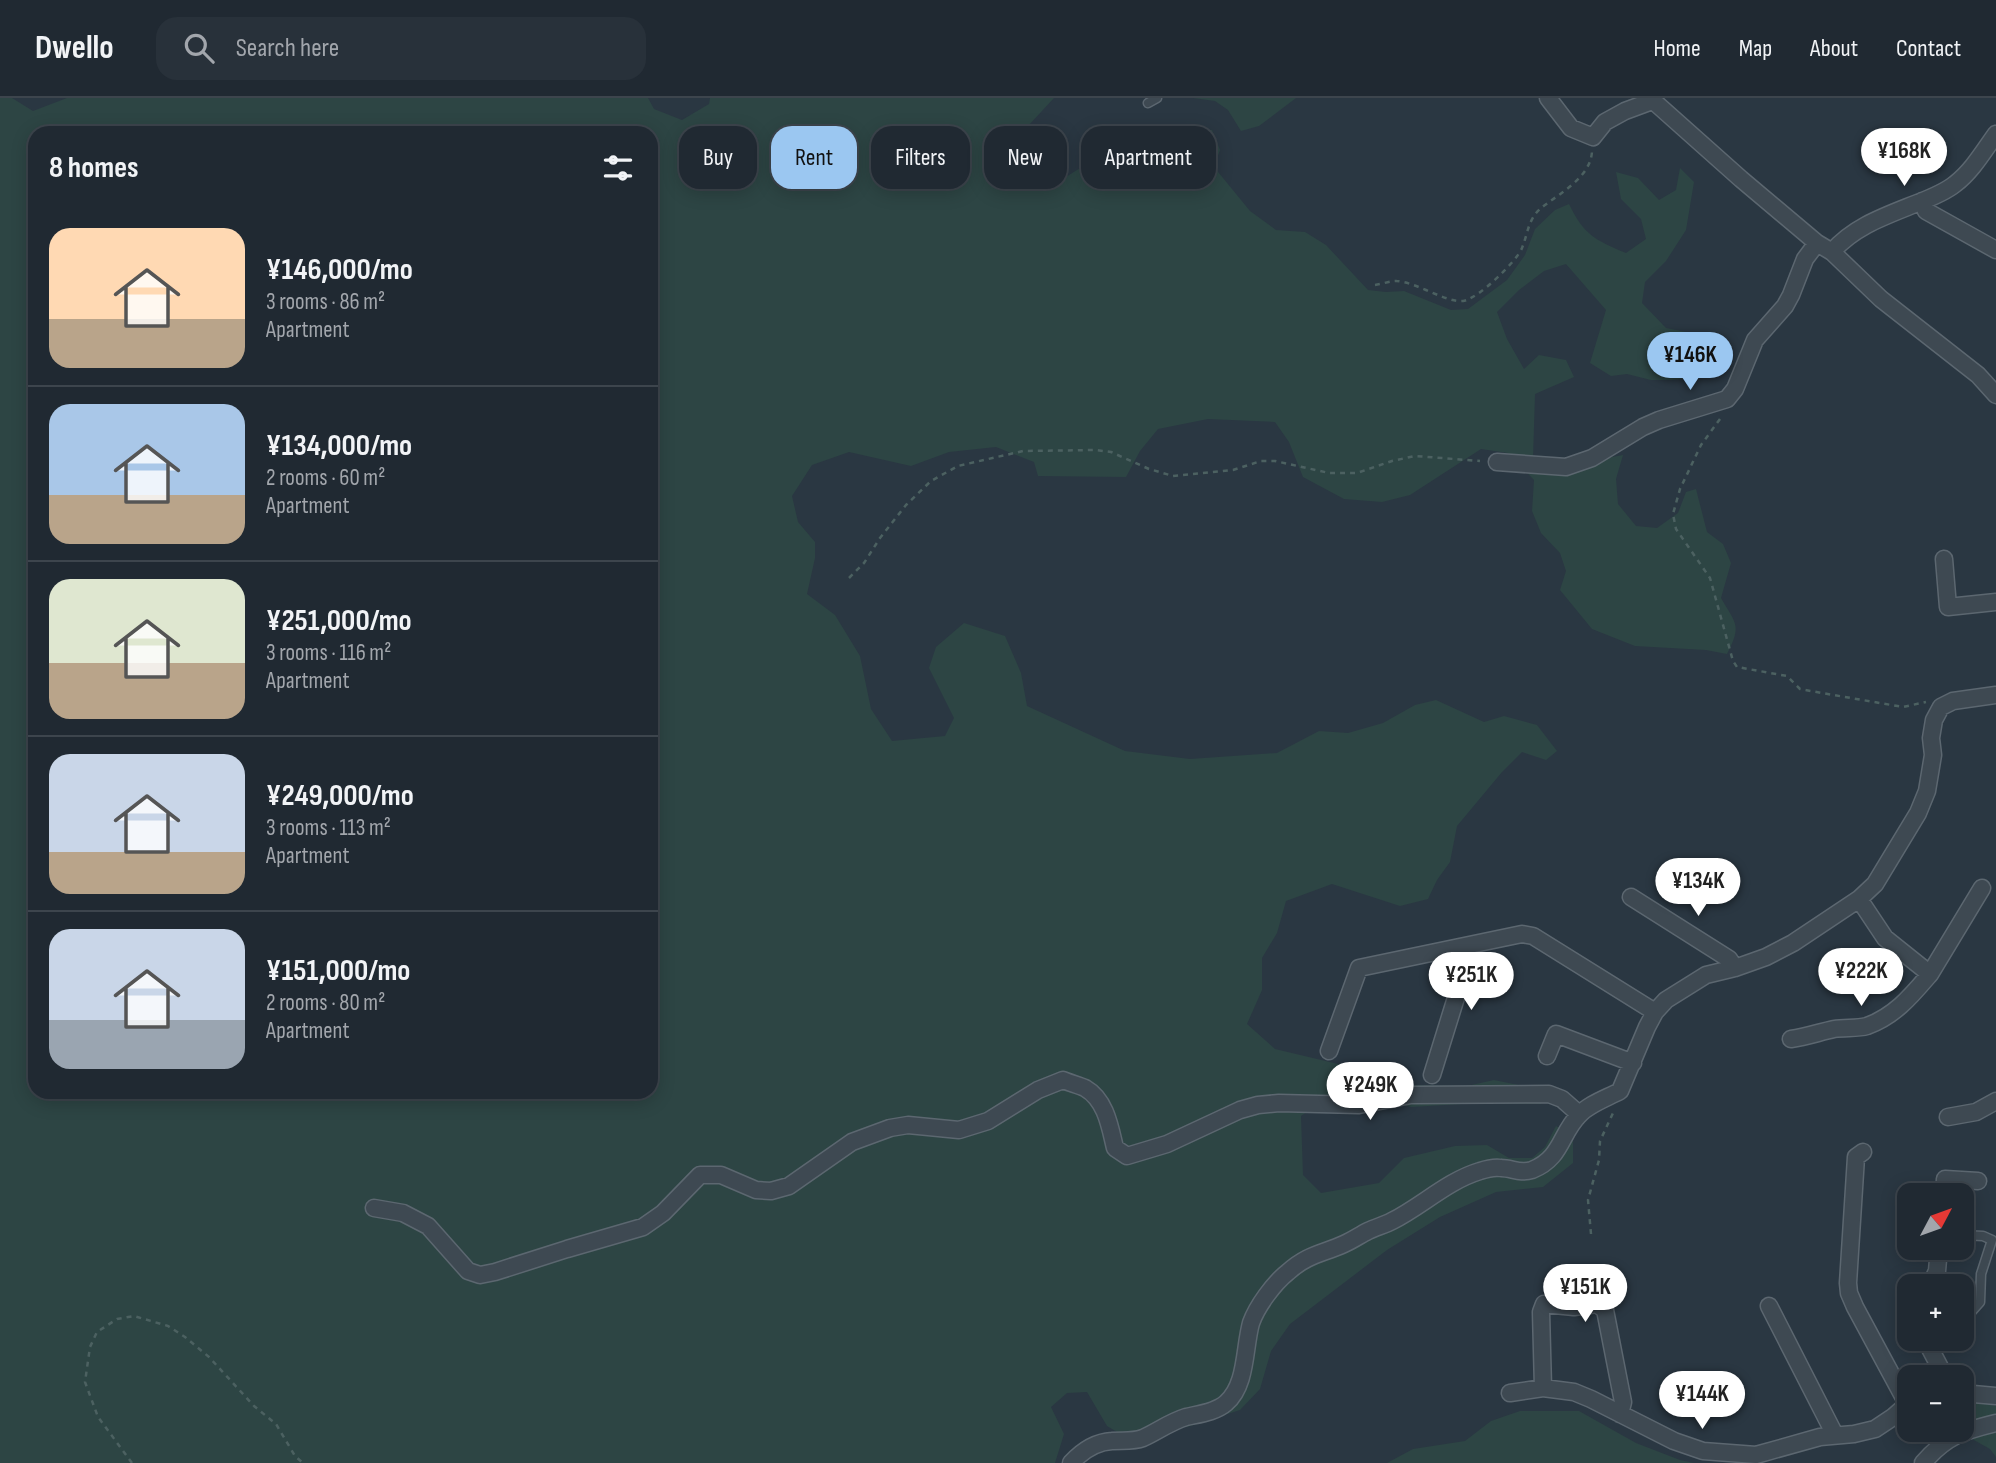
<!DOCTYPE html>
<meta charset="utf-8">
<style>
body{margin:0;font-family:"Sofia Sans Condensed",sans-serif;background:#28313a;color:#f1f3f6;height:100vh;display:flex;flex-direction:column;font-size:26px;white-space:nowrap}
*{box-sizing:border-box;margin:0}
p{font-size:23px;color:#a2a6ac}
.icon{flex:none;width:38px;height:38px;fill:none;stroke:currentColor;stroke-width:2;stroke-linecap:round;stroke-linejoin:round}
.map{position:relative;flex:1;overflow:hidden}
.details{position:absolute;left:28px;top:28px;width:630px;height:973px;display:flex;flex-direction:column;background:#202932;border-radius:21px;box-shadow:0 4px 18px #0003,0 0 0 2px #3d454d}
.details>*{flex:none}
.hud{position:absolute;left:679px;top:28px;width:665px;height:63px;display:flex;gap:14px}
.needle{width:46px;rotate:49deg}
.tools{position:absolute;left:1897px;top:1085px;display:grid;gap:14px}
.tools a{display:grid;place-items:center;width:77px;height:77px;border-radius:14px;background:#202932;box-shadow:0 4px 18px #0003,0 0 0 2px #3d454d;font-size:35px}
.price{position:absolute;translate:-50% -60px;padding:0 16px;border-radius:24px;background:#fff;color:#222;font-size:23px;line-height:46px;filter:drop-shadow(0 2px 4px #0008)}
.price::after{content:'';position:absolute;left:50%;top:42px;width:21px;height:16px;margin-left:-10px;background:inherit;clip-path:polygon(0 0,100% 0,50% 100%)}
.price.current{background:#9bc7f1;color:#111}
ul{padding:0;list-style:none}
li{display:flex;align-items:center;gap:21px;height:175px;padding:0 21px}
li+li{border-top:2px solid #3d454d}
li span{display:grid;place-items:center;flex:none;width:196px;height:140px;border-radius:21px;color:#555}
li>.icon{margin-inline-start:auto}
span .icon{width:84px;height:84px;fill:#fffc;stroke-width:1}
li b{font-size:30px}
h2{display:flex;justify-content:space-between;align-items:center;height:84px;padding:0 21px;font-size:30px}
.tag{padding:0 24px;border-radius:21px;background:#202932;box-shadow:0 4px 18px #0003,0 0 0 2px #3d454d;font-size:24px;line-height:63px}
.tag.current{background:#9bc7f1;color:#111}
header{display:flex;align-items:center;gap:42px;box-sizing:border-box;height:98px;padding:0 35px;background:#202932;border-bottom:2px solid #3d454d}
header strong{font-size:33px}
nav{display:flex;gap:38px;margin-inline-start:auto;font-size:24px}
.search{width:490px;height:63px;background:#28313a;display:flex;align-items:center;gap:18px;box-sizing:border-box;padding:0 24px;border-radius:21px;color:#a2a6ac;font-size:26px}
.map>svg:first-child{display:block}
.green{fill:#2d4544;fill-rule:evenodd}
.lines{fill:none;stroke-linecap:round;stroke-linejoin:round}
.service-casing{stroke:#5c6770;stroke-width:11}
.minor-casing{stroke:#5c6770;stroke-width:19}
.path{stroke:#4c6161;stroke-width:2.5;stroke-dasharray:5 5;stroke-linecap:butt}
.service{stroke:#3e4952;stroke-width:8}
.minor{stroke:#3e4952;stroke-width:16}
</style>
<header>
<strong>Dwello</strong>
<div class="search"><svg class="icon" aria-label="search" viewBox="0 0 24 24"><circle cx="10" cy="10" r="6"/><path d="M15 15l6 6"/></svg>Search here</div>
<nav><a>Home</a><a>Map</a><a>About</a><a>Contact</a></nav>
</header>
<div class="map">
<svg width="1996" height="1365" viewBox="0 0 1996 1365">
<rect width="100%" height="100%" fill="#2a3742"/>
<!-- green -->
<path class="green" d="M0,0h12l21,13 34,-13h581l6,11 28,11 27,-16 1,-6h344l-39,42 6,20 24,19 21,-2 33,-21 38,1 21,-23 16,-6 38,2 8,20 -6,17 36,44 26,19 29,2 21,13 42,45 18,2 18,-1 47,19 17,-1 39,-29 18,-25 10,-26 20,-19 14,-6c15,31 26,36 57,49l20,-14 -5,-20 -20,-20 -5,-27 22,6 21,22 17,-10 4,-22 14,14 -8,48 -20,31 -21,21 -3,21 24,25 30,6 14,30 -5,12 -33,4h-21l-24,-6 -16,2 -21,-13 16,-53 -40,-46 -22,7 -25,19 -22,22 10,27 17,30 15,-14 27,5 8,17 -39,17 -2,65 13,14 39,-4 22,-11 16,-3 -7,24 2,25 18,22 21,2 21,-15 8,-21 10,-3 11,43 16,12 8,19 -10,35c15,26 21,27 6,56l-21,-4 -71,-4 -43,-17 -32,-39 6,-19 -6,-18 -19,-20 -9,-22 2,-31 -26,-27 -27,-4 -71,46 -28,7 -38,-3 -41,-22 -14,-35 -14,-20 -67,-3 -50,10 -18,22 -14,26 -88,-1 -4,-14 -38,-15 -47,5 -38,14 -62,-14 -37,13 -20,31 6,26 17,20v16l-8,36 28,21 25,41 11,53 21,32 53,-5 9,-18 -25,-50 7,-21 28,-24 41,13 16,37 6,33 98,45 65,8 87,-6 42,-22 29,2 35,-10 32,-18 21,-5 48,22 20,-6 33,9 20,26 -11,9 -24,-8 -20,20 -45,54 -7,36 -13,18 -9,19 -28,7 -68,-22 -46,17 -9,32 -15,25v32l-15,34 28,25 63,15 37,17 30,4 62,1 27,-6 55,11 -8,13 -62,-1 -68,4 -39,-12 -36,-3 -35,24 2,59 18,18 58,-10 25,-25 51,-12 32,-1 22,13h23l13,-11 11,-21 17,9v28l-30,24 -47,5 -56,25 -53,33 -97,74 -19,27 -11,38 -20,21 -53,17h-35l-30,8 -15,-9 -20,-34 -20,1 -16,14 13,27 -9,29h-1055zM35,35h616v959h-616z
M1193,0h103l-37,28 -18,5 -13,-21 -13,-9z
M1978,1304l18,4v51l-6,-8 -34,-19h6v-21z
M1520,1313h59l57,32 44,17 14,3h-307l26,-14 52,-8 26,-20z"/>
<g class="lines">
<!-- service casing -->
<g class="service-casing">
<path id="service" d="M1148,5l9,-5
M1962,1137l21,1 9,4 -11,34 -1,28 -8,9 -10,3"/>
</g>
<!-- minor casing -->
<g class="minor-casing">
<path id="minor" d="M1548,0l23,30 22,9 12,-15 20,-11 27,-10
M1650,0l91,81 76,64 15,9 49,47 97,76 18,20
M1922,103l4,10 70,39
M1832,154c21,-25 53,-36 83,-48 13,-5 29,-11 40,-20 17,-13 28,-32 41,-50
M1497,364l69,5 26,-9 51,-31 16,-7 68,-21 8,-10 20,-49 30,-34 6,-11 14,-36 12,-16
M1944,461l4,48 48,-5
M1631,799l98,62 6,9
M1859,801l26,39 45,36 52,-86
M1791,941c15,-2 29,-7 43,-10 11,-2 23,0 33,-3 28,-10 45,-31 63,-52
M1329,953l30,-83 163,-34 11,2 122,76
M1547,958l9,-22 77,29
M1432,977l36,-116 -3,-12
M1948,1019l28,-5 20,-11
M1863,1054l-7,5 -8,126 1,10 6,14 48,89 6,7
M1944,1097l1,-16 33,2
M374,1110l29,5 25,13 40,45 12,4 15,-3 72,-23 76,-22 20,-14 37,-38h21l35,15 15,1 18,-5 63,-44 38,-14 18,-3 51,5 29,-9 50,-31 25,-10c7,3 15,5 22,8 21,12 25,39 30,60l12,8 40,-12 73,-34 18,-5 21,-2 80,2 52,-10 138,-1 13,5 17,15
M1930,1188l7,-15 2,-23
M1769,1208l66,129
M1925,1241l20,38
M1543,1290l-2,-76 3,-8 30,3 23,-3 8,6 18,92 -3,12
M1510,1295l33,-5 31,4 17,7 83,42 29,10 53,4 64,-18 34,-3 21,-5 18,-12 16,-14
M1962,1295l34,3
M1071,1365c11,-12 24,-21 41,-22 11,-1 20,1 31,-3 15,-7 27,-16 43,-21 13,-3 30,-5 40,-14 21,-18 18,-55 25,-80 6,-17 23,-40 37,-51 20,-18 34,-18 56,-28 9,-4 16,-9 24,-13 8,-4 17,-6 24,-10 30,-15 55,-40 88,-50 6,-2 15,-4 21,-3 11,0 19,6 31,2 30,-12 28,-36 47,-55 10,-11 28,-17 41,-24l27,-64 8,-15 11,-12 40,-25 29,-7 31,-11 27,-14 66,-44 16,-15 43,-71 9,-22 6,-36 -2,-17 3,-18 7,-13 12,-6 43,-6
M1923,1365c23,-27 40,-32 73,-40"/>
</g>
<!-- path -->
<path class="path" d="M1375,187c7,-1 15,-4 21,-4 21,1 50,22 67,20 15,-2 54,-40 59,-53 6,-15 6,-28 18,-39 18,-15 51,-31 52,-58
M1720,321l-19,26 -21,44 -7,25 3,15 34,49 23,83 4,6 50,9 13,13 22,4 81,14 23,-5
M849,480l15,-15 16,-25 26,-33 25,-24 27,-15 65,-15 72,-1 16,2 38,17 24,7 60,-6 28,-9h14l54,12h28l35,-12 23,-5 65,5
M1591,1136l-3,-34 11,-40 1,-19 13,-28
M132,1365l-34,-46 -13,-35 5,-35 7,-15 20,-13 17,-3 34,10 17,11 24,20 45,49 22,18 19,32 8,7"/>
<!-- service -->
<use href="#service" class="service"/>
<!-- minor -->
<use href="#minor" class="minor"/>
</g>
</svg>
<div class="tools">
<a><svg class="needle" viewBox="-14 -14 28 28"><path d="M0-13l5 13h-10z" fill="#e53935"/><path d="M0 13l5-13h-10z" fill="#a2a6ac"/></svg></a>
<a>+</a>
<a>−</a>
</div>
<b class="price" style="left:1904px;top:90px">¥168K</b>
<b class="price current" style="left:1690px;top:294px">¥146K</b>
<b class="price" style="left:1698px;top:820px">¥134K</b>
<b class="price" style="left:1861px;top:910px">¥222K</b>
<b class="price" style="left:1471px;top:914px">¥251K</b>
<b class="price" style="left:1370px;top:1024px">¥249K</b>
<b class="price" style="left:1585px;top:1226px">¥151K</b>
<b class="price" style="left:1702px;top:1333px">¥144K</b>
<div class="hud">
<a class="tag">Buy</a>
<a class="tag current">Rent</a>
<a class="tag">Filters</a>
<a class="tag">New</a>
<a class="tag">Apartment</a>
</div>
<section class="details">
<h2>8 homes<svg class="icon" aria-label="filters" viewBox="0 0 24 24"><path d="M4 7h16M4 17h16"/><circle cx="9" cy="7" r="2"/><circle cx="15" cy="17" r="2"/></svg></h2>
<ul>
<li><span style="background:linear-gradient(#ffd9b3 65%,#b9a48a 0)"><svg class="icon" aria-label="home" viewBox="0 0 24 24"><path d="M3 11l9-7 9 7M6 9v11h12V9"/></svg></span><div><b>¥146,000/mo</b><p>3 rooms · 86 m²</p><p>Apartment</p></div></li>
<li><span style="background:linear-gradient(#a9c7e8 65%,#b9a48a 0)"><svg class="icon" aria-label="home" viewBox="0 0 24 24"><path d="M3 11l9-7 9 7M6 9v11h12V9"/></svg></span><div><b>¥134,000/mo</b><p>2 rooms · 60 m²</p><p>Apartment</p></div></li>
<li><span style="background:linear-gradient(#dfe7d0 60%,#b9a48a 0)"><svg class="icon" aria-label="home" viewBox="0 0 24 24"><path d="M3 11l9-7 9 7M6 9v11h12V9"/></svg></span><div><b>¥251,000/mo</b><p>3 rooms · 116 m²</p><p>Apartment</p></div></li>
<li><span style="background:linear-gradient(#c9d6e8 70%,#b9a48a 0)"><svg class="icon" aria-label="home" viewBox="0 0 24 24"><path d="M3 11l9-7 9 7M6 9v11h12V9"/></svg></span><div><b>¥249,000/mo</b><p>3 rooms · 113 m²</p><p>Apartment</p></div></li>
<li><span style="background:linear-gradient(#c9d6e8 65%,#9aa5b1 0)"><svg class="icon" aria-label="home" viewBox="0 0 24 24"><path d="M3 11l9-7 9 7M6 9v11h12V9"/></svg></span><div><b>¥151,000/mo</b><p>2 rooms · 80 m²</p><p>Apartment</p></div></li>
</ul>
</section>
</div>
